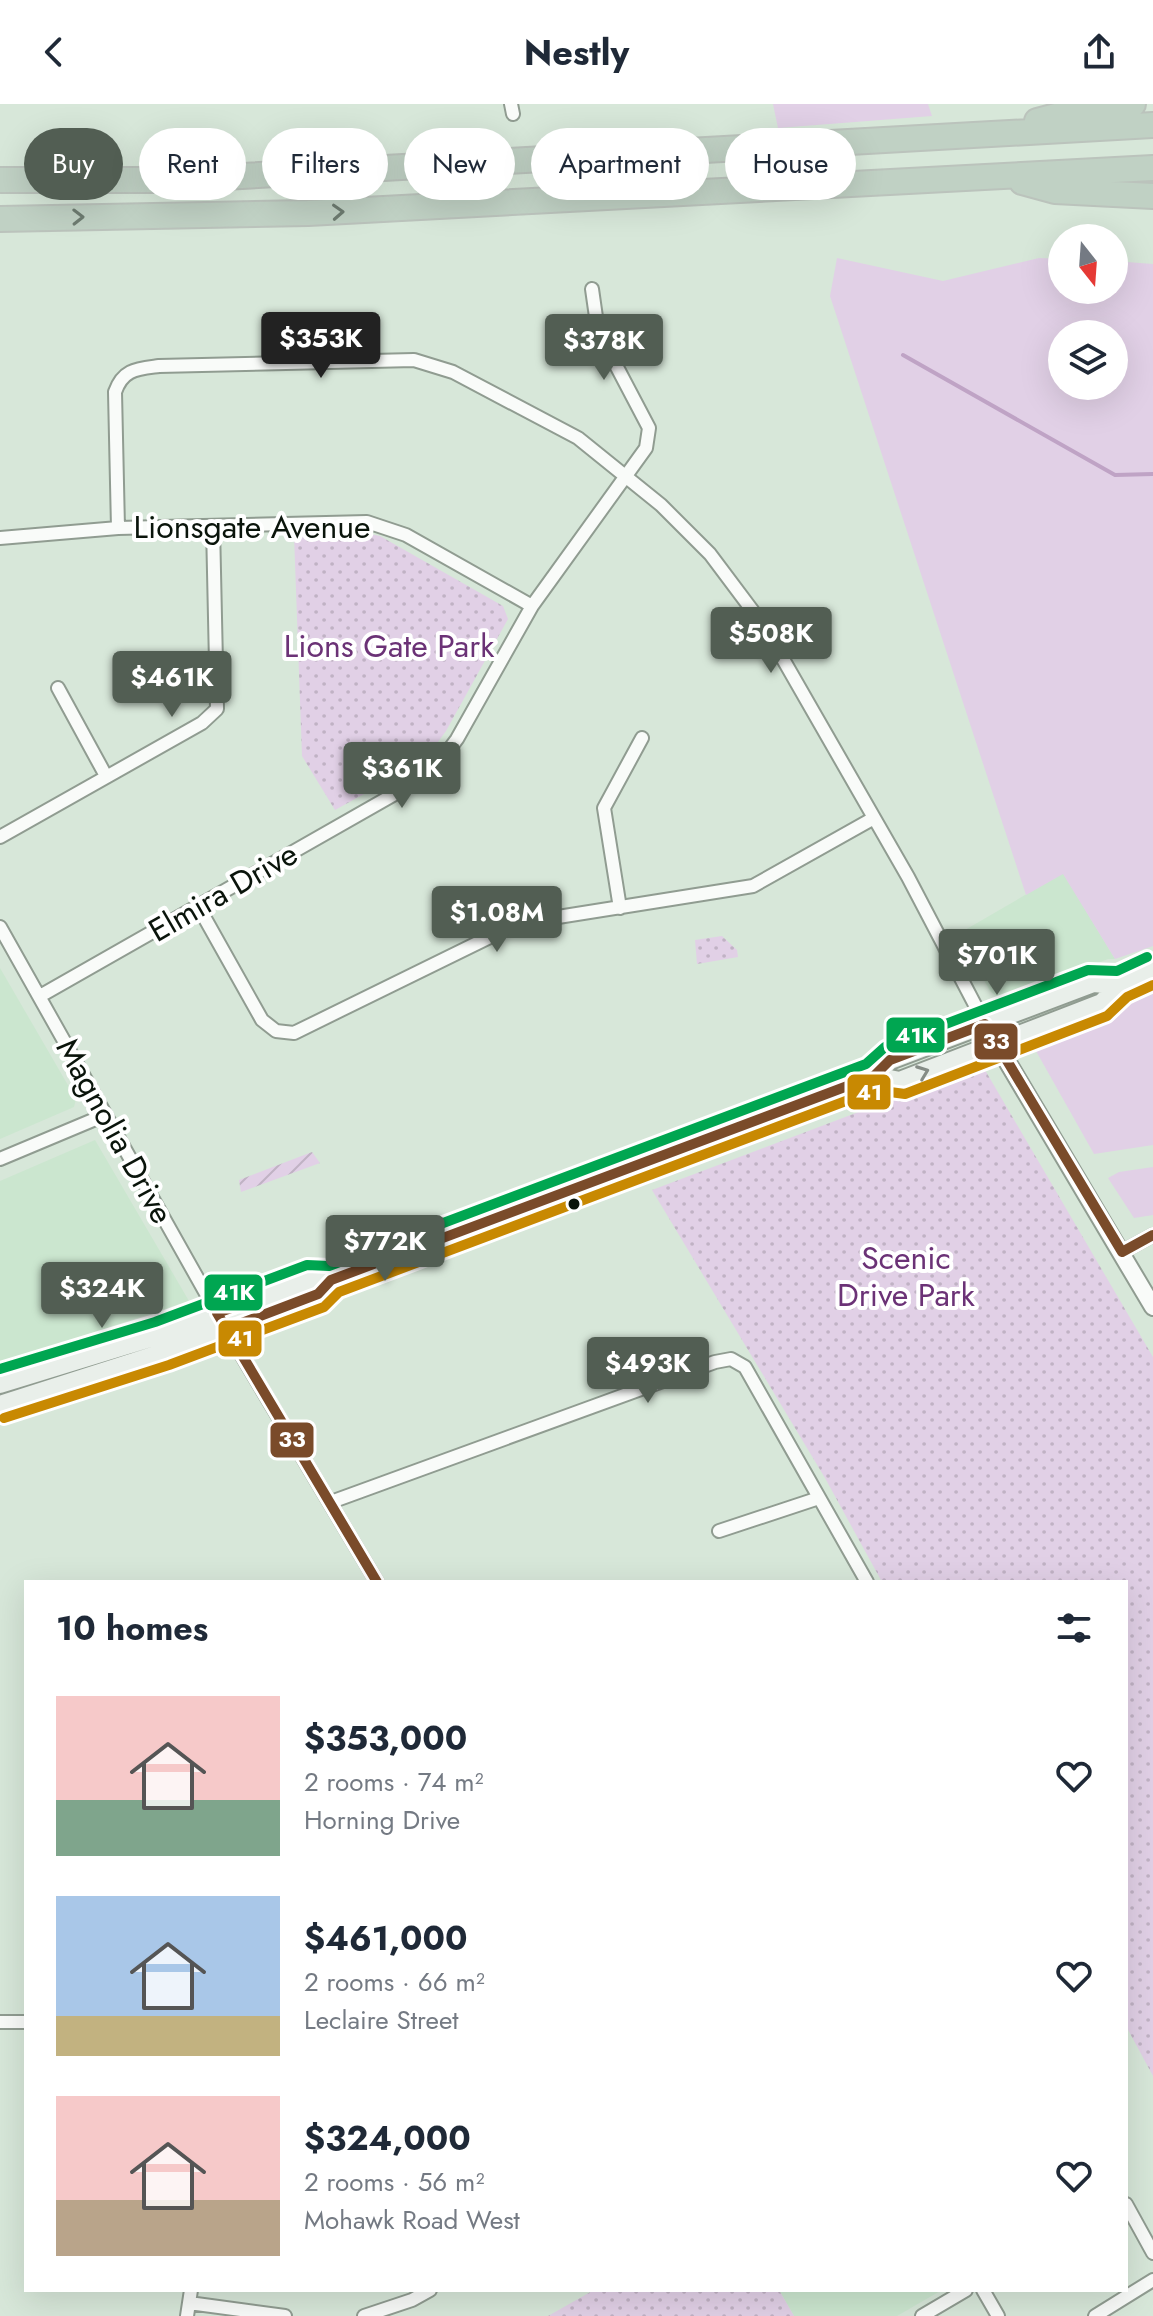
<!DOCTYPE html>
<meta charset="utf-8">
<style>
body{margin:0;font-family:Jost,sans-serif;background:#f6f6f7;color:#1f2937;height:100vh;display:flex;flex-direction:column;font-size:30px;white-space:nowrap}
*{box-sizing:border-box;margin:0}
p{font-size:26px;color:#747a83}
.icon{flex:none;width:44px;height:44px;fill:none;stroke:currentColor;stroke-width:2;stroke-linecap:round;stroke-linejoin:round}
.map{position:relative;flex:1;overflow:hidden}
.side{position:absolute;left:24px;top:1476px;width:1104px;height:712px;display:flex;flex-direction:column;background:#fff;border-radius:0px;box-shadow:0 8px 32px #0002}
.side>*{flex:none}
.hud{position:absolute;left:24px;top:24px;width:1106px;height:72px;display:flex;gap:16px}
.needle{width:52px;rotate:163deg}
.tools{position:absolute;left:1048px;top:120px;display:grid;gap:16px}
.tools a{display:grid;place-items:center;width:80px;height:80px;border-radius:50%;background:#fff;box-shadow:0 8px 32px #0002;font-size:40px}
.price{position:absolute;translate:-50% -68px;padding:0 18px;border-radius:8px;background:#525e53;color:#fff;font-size:26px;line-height:52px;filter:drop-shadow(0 2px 4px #0008)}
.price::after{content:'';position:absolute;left:50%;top:48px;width:24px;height:18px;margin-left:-12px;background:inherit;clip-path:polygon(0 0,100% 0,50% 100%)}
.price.on{background:#222;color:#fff}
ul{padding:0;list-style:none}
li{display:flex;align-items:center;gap:24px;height:200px;padding:0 32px}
li span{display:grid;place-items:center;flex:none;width:224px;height:160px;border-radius:0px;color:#555}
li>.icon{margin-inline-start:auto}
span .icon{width:96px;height:96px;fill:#fffc;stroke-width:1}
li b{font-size:34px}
h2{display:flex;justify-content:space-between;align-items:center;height:96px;padding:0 32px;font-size:34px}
.pill{padding:0 28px;border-radius:36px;background:#fff;box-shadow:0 8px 32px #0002;font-size:28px;line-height:72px}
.pill.on{background:#525e53;color:#fff}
header{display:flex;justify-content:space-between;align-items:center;height:104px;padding:0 32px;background:#fff;font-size:36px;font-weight:700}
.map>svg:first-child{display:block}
.built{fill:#cbe6cf}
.grass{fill:#e1d0e6;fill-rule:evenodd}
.park{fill:url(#park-dots)}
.garden{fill:url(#garden-furrows)}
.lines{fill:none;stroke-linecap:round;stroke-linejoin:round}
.stream{stroke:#bfa3c5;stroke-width:4}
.minor-casing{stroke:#909c91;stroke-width:16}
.tertiary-casing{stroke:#909c91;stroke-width:20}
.secondary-casing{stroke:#909c91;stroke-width:22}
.motorway-casing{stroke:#bbc3bc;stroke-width:28}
.minor{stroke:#f9fbf9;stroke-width:12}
.tertiary{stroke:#f9fbf9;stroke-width:16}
.secondary{stroke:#e9efea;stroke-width:18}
.motorway{stroke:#c0d1c4;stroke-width:24}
.bus-1-casing{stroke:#fff;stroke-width:16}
.bus-2-casing{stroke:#fff;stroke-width:16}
.bus-3-casing{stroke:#fff;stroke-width:16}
.bus-1{stroke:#7a4b2a;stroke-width:10}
.bus-2{stroke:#c88902;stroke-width:10}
.bus-3{stroke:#00a651;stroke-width:10}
.oneway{stroke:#6e7c71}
.oneway2{stroke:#858c86}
.bus-dot{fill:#0a140b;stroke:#fff;stroke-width:3}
.labels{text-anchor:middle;stroke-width:8;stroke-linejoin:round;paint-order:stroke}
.street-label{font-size:32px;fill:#0a140b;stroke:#fff}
.park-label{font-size:32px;fill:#6b3276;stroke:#fff}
.line-badge{stroke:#fff;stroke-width:3}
.badge-label{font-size:22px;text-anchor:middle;font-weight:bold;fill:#fff}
</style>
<header><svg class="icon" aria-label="back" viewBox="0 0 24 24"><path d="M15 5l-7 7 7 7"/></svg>Nestly<svg class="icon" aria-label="share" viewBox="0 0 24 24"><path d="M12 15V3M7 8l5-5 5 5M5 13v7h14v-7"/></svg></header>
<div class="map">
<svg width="1153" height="2212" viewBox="0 0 1153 2212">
<defs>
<pattern id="park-dots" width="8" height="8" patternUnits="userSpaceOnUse" patternTransform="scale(2)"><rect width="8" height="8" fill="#e1d0e6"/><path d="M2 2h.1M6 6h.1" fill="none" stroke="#c0b2c4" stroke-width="1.8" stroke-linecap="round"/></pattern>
<pattern id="garden-furrows" width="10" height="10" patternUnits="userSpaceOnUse" patternTransform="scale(2)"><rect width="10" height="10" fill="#e1d0e6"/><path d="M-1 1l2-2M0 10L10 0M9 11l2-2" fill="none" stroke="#c0b2c4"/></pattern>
</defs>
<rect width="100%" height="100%" fill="#d7e7d9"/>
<!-- built -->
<path class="built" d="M1063,769l52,86h-7l-106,42 -12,-10 -32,-57z
M0,864l76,131 -2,8 -74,32z
M95,1036l94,161 -189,62v-182z
M779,2186h163l-45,26h-103z"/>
<!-- grass -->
<path class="grass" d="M773,0h155l4,12 -154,12z
M837,154l106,23 96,-23 23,1v31h52v-29l39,3v682l-38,13 -52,-85 -37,21 -196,-599zM1062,230h52v52h-52z
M1153,890v151l-59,9 -58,-103 12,-13z
M1153,1063v48l-19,3 -26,-40 11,-6z"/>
<!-- park -->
<path class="park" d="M355,427l25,5 123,70 5,13 -62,112 -22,30 -89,49 -33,-54 -8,-221z
M722,832l15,14 1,7 -41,7 -2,-24z
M975,964l10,2 168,287v719l-27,-50v-444h-244l-57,-104 -173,-288z
M594,2186h185l15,26h-246z"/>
<!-- garden -->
<path class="garden" d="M312,1048l8,11 -79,29 -2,-12z"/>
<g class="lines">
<!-- stream -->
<path class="stream" d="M903,251l212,120 38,-1"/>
<!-- minor casing -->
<g class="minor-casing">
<path id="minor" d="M511,0l2,10
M118,424l-3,-136c8,-23 22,-23 44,-26l255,-6 39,12 125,66 83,67 49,49 54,72 144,251 77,147
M0,434l118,-10 249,-6 39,13 126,71
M58,584l48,88
M0,733l202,-114 15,-14 -4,-183
M198,802l64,114 14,11 18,2 212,-104 52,-12 195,-31 121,-68
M620,804l-16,-100 38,-70
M0,823l226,402 151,253
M40,892l374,-213 28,-24 15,-20 75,-133 114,-158 3,-20 -51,-97 -6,-42
M0,1055l105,-44
M1122,1148l31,-17
M331,1398l384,-140 16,-3 14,8 122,215
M719,1427l100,-33
M0,1918h26
M1126,2100l27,49
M983,2186l15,26
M189,2199l96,13
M187,2212l4,-26
M364,2212l48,-16 18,-10
M922,2212l44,-26
M1095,2212l58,-36"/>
</g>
<!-- tertiary casing -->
<g class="tertiary-casing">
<path id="tertiary" d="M985,920l168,283"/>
</g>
<!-- secondary casing -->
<g class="secondary-casing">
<path id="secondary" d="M874,972l26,5 202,-78 17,-18 34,-15
M0,1280l160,-49 151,-57 20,2
M0,1301l165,-53 153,-58 13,-14 543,-204 16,-16 203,-77 26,2"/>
</g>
<!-- motorway casing -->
<g class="motorway-casing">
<path id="motorway" d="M1037,17l38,-10 58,-7
M0,76h170l983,-55
M1022,78l33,9 98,5
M0,115l308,-6 845,-45"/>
</g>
<!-- minor -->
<use href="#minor" class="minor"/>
<!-- tertiary -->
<use href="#tertiary" class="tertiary"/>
<!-- secondary -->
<use href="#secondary" class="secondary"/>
<!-- motorway -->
<use href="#motorway" class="motorway"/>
<!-- bus-1 casing -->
<g class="bus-1-casing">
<path id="bus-1" d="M234,1203l-17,6 160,269
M226,1225l92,-35 13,-14 543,-204 16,-16 95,-36 137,228 31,-17"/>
</g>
<!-- bus-2 casing -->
<g class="bus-2-casing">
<path id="bus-2" d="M4,1314l165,-53 155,-58 15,-15 536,-202 30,4 202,-78 20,-19 26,-12"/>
</g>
<!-- bus-3 casing -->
<g class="bus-3-casing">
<path id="bus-3" d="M0,1265l155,-47 152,-57 22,1 537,-202 19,-17 203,-77 29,1 30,-14"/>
</g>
<!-- bus-1 -->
<use href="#bus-1" class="bus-1"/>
<!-- bus-2 -->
<use href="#bus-2" class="bus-2"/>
<!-- bus-3 -->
<use href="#bus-3" class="bus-3"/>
</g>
<!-- one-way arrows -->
<defs><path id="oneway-chevron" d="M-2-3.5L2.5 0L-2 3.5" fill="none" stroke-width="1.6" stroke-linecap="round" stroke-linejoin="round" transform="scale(2)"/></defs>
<g class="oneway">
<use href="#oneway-chevron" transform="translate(338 108) rotate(-3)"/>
<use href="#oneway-chevron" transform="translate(78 113) rotate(-1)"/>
</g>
<use class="oneway2" href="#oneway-chevron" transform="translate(923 968) rotate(-21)"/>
<!-- markers -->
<circle class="bus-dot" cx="574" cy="1100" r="7"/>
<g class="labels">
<!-- street labels -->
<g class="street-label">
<text x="252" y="434">Lionsgate Avenue</text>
<text transform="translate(223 788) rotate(-30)" y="11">Elmira Drive</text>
<text transform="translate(115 1027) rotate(61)" y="11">Magnolia Drive</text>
</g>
<!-- park labels -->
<g class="park-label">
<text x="389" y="553">Lions Gate Park</text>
<text x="906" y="1165">Scenic<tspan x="906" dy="37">Drive Park</tspan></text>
</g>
</g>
<g class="line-badge">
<rect x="885" y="912" width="61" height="38" rx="8" fill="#00a651"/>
<rect x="973" y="918" width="46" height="39" rx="8" fill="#7a4b2a"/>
<rect x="846" y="969" width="46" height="38" rx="8" fill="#c88902"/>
<rect x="203" y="1169" width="61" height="39" rx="8" fill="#00a651"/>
<rect x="217" y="1215" width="46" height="39" rx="8" fill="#c88902"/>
<rect x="269" y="1317" width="46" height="38" rx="8" fill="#7a4b2a"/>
</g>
<g class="badge-label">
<text x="916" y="939">41K</text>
<text x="996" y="945">33</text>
<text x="869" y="996">41</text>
<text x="234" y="1196">41K</text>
<text x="240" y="1242">41</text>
<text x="292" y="1343">33</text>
</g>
</svg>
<div class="tools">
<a><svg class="needle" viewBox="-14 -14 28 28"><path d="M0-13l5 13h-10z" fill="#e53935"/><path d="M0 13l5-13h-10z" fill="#747a83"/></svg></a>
<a><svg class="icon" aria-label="layers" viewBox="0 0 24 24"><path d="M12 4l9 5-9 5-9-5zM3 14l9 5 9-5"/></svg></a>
</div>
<b class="price on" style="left:321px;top:276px">$353K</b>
<b class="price" style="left:604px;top:278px">$378K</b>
<b class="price" style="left:771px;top:571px">$508K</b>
<b class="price" style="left:172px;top:615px">$461K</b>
<b class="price" style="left:402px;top:706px">$361K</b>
<b class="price" style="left:497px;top:850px">$1.08M</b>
<b class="price" style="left:997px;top:893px">$701K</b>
<b class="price" style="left:385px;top:1179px">$772K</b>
<b class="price" style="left:102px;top:1226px">$324K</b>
<b class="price" style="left:648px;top:1301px">$493K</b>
<div class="hud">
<a class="pill on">Buy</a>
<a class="pill">Rent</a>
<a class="pill">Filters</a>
<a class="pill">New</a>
<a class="pill">Apartment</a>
<a class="pill">House</a>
</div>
<section class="side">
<h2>10 homes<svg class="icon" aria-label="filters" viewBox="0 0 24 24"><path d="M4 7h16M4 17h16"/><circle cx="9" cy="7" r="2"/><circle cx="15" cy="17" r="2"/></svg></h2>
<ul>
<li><span style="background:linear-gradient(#f6c9c9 65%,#7fa58c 0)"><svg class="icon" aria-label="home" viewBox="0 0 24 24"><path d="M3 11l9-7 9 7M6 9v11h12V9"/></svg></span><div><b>$353,000</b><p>2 rooms · 74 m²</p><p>Horning Drive</p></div><svg class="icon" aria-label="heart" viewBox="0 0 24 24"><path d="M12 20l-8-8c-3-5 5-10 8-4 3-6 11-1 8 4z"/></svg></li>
<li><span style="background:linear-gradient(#a9c7e8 75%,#c2b280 0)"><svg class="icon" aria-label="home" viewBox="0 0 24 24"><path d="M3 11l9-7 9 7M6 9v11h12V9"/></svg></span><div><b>$461,000</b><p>2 rooms · 66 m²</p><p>Leclaire Street</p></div><svg class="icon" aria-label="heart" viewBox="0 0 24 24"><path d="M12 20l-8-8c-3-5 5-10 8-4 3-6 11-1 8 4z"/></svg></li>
<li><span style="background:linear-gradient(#f6c9c9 65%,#b9a48a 0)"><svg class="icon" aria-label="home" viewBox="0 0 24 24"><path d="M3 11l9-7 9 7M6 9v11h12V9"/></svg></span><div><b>$324,000</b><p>2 rooms · 56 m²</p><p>Mohawk Road West</p></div><svg class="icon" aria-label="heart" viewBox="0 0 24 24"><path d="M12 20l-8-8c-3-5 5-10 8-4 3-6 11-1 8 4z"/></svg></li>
</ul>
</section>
</div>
